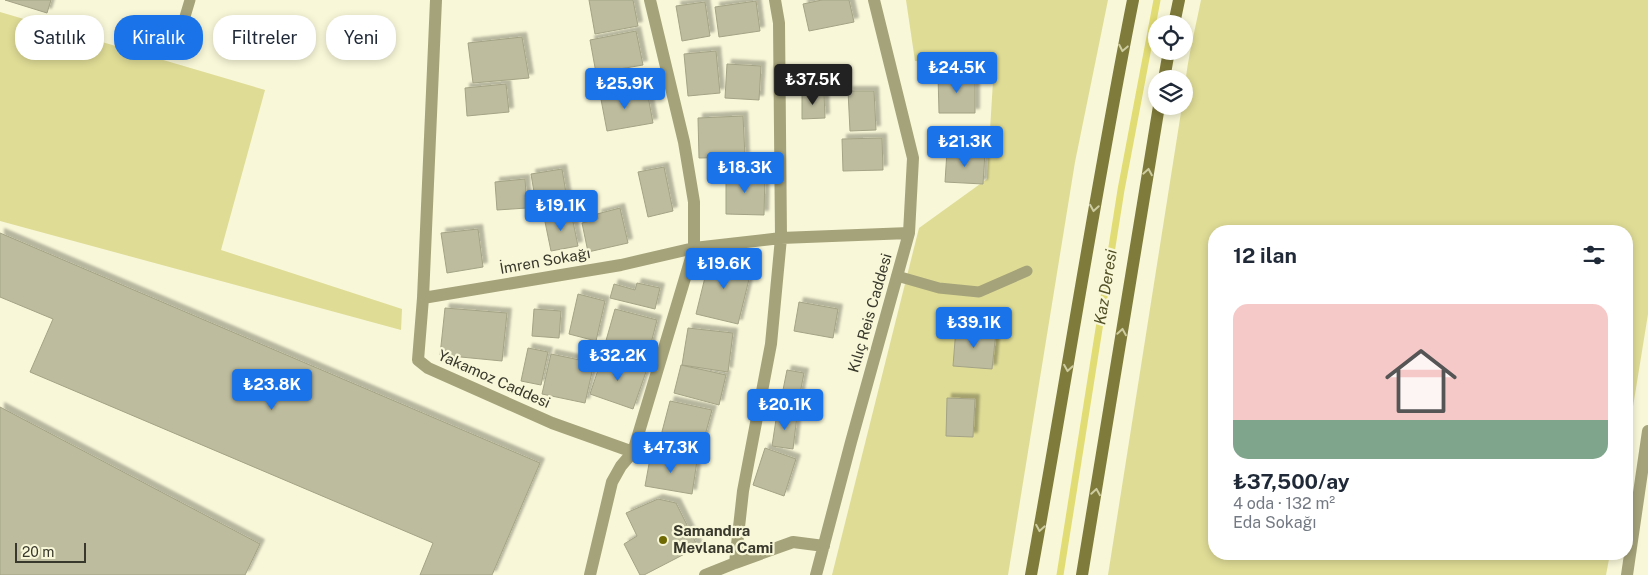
<!DOCTYPE html>
<html lang="tr">
<meta charset="utf-8">
<style>
body{margin:0;font-family:"Public Sans",sans-serif;background:#f2f2f3;color:#1f2937;height:100vh;display:flex;flex-direction:column;font-size:19px;white-space:nowrap}
*{box-sizing:border-box;margin:0}
p{font-size:16px;color:#747a83}
.icon{flex:none;width:28px;height:28px;fill:none;stroke:currentColor;stroke-width:2;stroke-linecap:round;stroke-linejoin:round}
.map{position:relative;flex:1;overflow:hidden}
.sheet{position:absolute;left:1208px;top:225px;width:425px;height:335px;display:flex;flex-direction:column;background:#fff;border-radius:20px;box-shadow:0 2px 8px #0003}
.sheet>*{flex:none}
.hud{position:absolute;left:15px;top:15px;width:475px;height:45px;display:flex;gap:10px}
.buttons{position:absolute;left:1148px;top:15px;display:grid;gap:10px}
.buttons a{display:grid;place-items:center;width:45px;height:45px;border-radius:50%;background:#fff;box-shadow:0 2px 8px #0003;font-size:25px}
.scale{position:absolute;left:15px;bottom:12px;width:71px;box-sizing:border-box;padding-left:5px;border:2px solid #38382c;border-top:0;font-size:14px;line-height:18px;white-space:nowrap;color:#38382c;-webkit-text-stroke:4px #f8f7d8;paint-order:stroke}
.price{position:absolute;translate:-50% -42px;padding:0 11px;border-radius:5px;background:#1a73e8;color:#fff;font-size:16px;line-height:32px;filter:drop-shadow(0 1px 2px #0008)}
.price::after{content:'';position:absolute;left:50%;top:30px;width:15px;height:11px;margin-left:-8px;background:inherit;clip-path:polygon(0 0,100% 0,50% 100%)}
.price.current{background:#222;color:#fff}
ul{padding:0;list-style:none}
li{display:grid;align-content:center;gap:10px;height:265px;padding:0 25px}
li span{display:grid;place-items:center;height:155px;border-radius:15px;color:#555}
li>.icon{margin-inline-start:auto}
span .icon{width:90px;height:90px;fill:#fffc;stroke-width:1}
li b{font-size:21px}
h2{display:flex;justify-content:space-between;align-items:center;height:60px;padding:0 25px;font-size:21px}
.chip{padding:0 18px;border-radius:20px;background:#fff;box-shadow:0 2px 8px #0003;font-size:18px;line-height:45px}
.chip.current{background:#1a73e8;color:#fff}
.map>svg:first-child{display:block}
.green{fill:#dfdc96}
.lines{fill:none;stroke-linecap:round;stroke-linejoin:round}
.stream{stroke:#e1dc73;stroke-width:7}
.building{fill:#bdbc9e;stroke:#a4a386;filter:url(#shadow)}
.service{stroke:#a5a37a;stroke-width:11}
.minor{stroke:#a5a37a;stroke-width:12}
.secondary{stroke:#7f7b3b;stroke-width:12}
.oneway{stroke:#cecca1}
.poi-dot{fill:#6f6a03;stroke:#f8f7d8;stroke-width:2}
.labels{text-anchor:middle;stroke-width:4.5;stroke-linejoin:round;paint-order:stroke}
.street-label{font-size:15px;fill:#38382c;stroke:#f8f7d8}
.poi-label{font-size:15px;font-weight:bold;fill:#38382c;stroke:#f8f7d8;text-anchor:start}
.water-label{font-size:16px;font-style:italic;fill:#514f24;stroke:#f8f7d8}
</style>
<div class="map">
<svg width="1648" height="575" viewBox="0 0 1648 575">
<defs>
<filter id="shadow"><feDropShadow dx="4.5" dy="-4.5" stdDeviation="1" flood-color="#0004"/></filter>
</defs>
<rect width="100%" height="100%" fill="#f8f7d8"/>
<!-- green -->
<path class="green" d="M906,0h202l-33,162 -67,413h-176l87,-347 68,-49 7,-114 -79,-4z
M1201,0h447v314l-22,136v-219h-412v323h396l-4,21h-498l74,-469h2c0,-35 10,-71 17,-106z
M0,12l265,78 -44,160 181,59 -1,21 -401,-109z"/>
<g class="lines">
<!-- stream -->
<path class="stream" d="M1060,575l61,-385 36,-190"/>
</g>
<!-- building -->
<path class="building" d="M5,0h46l-4,13z
M589,0h44l5,26 -43,8z
M822,0h27l5,22 -45,9 -6,-27z
M756,1l4,30 -41,6 -4,-30z
M705,2l5,34 -28,5 -6,-35z
M636,31l7,34 -47,8 -6,-33z
M522,37l7,41 -56,5 -5,-40z
M716,51l4,42 -32,3 -4,-42z
M727,64l34,2 -2,34 -34,-2z
M975,74v39h-36l-1,-38z
M506,84l3,28 -42,4 -2,-28z
M632,89l2,9 14,-2 5,27 -46,8 -7,-37z
M848,91h26l2,39 -26,1z
M802,93h22l1,25 -23,1z
M743,116l2,41 -46,1 -1,-40z
M882,138l1,32 -40,1 -1,-32z
M947,151l38,2 -2,31 -38,-2z
M664,167l9,44 -25,6 -10,-45z
M562,169l5,30 -31,5 -5,-30z
M726,173l39,1 -1,41 -38,-1z
M525,179l2,29 -30,2 -2,-28z
M620,208l8,35 -40,9 -6,-29 16,-4 -1,-5z
M571,212l7,34 -27,5 -7,-34z
M478,229l5,38 -36,6 -6,-40z
M0,233l540,230 -48,112h-72l13,-32 -403,-171 23,-53 -53,-22z
M710,257l42,10 -14,57 -42,-10z
M637,283l23,5 -5,21 -45,-11 4,-14 21,6z
M578,294l27,7 -9,40 -27,-7z
M799,302l39,7 -5,29 -39,-7z
M445,308l62,5 -5,48 -62,-6z
M534,309l27,2 -2,27 -27,-2z
M615,309l42,11 -9,35 -43,-11z
M688,328l45,5 -5,39 -46,-7z
M956,328l40,4 -4,37 -39,-3z
M528,348l20,4 -7,33 -20,-4z
M551,354l43,9 -9,40 -43,-9z
M603,355l44,14 -14,40 -43,-15z
M681,365l45,10 -7,30 -45,-12z
M787,370l17,3 -6,31 -17,-4z
M947,398l28,1 -2,38 -27,-1z
M670,401l42,9 -13,47 -41,-10z
M0,407l260,137 -15,31h-245z
M777,413l20,3 -4,33 -21,-3z
M765,448l31,11 -12,37 -31,-11z
M651,453l46,8 -5,33 -47,-8z
M658,499l18,4 22,44 -54,28h-4l-16,-31 13,-8 -11,-23z"/>
<g class="lines">
<!-- service -->
<path class="service" d="M184,20l6,-20
M897,276l42,12 40,4 48,-21"/>
<!-- minor -->
<path class="minor" d="M436,0l-13,298 -5,62 10,8 124,55 81,29 -12,14 -9,16 -22,93
M423,298l198,-33 73,-17 87,-10 128,-5
M633,452l61,-204v-46l-10,-60 -34,-142
M735,563l8,-72 28,-147 10,-106 -2,-215 -4,-23
M705,575l30,-12 58,-21 31,4
M816,575l35,-133 58,-209 4,-75 -39,-158
M1627,575l21,-144"/>
<!-- secondary -->
<path class="secondary" d="M1174,24l5,-24
M1164,79l5,-28
M1031,575c35,-192 64,-384 102,-575
M1082,575l77,-469"/>
</g>
<!-- one-way arrows -->
<defs><path id="oneway-chevron" d="M-2-3.5L2.5 0L-2 3.5" fill="none" stroke-width="1.6" stroke-linecap="round" stroke-linejoin="round" transform="scale(1.25)"/></defs>
<g class="oneway">
<use href="#oneway-chevron" transform="translate(1123 48) rotate(101)"/>
<use href="#oneway-chevron" transform="translate(1148 172) rotate(-80)"/>
<use href="#oneway-chevron" transform="translate(1094 208) rotate(99)"/>
<use href="#oneway-chevron" transform="translate(1122 332) rotate(-81)"/>
<use href="#oneway-chevron" transform="translate(1068 368) rotate(99)"/>
<use href="#oneway-chevron" transform="translate(1096 492) rotate(-81)"/>
<use href="#oneway-chevron" transform="translate(1040 528) rotate(100)"/>
</g>
<!-- markers -->
<circle class="poi-dot" cx="663" cy="540" r="5"/>
<g class="labels">
<!-- street labels -->
<g class="street-label">
<text transform="translate(545 261) rotate(-10)" y="5">İmren Sokağı</text>
<text transform="translate(870 313) rotate(-74)" y="5">Kılıç Reis Caddesi</text>
<text transform="translate(494 379) rotate(24)" y="5">Yakamoz Caddesi</text>
</g>
<!-- poi labels -->
<g class="poi-label">
<text x="673" y="536">Samandıra<tspan x="673" dy="17">Mevlana Cami</tspan></text>
</g>
<!-- water labels -->
<g class="water-label">
<text transform="translate(1105 287) rotate(-81)" y="6">Kaz Deresi</text>
</g>
</g>
</svg>
<div class="buttons">
<a><svg class="icon" aria-label="locate" viewBox="0 0 24 24"><circle cx="12" cy="12" r="6"/><path d="M12 2v4M12 18v4M2 12h4M18 12h4"/></svg></a>
<a><svg class="icon" aria-label="layers" viewBox="0 0 24 24"><path d="M12 4l9 5-9 5-9-5zM3 14l9 5 9-5"/></svg></a>
</div>
<div class="scale">20 m</div>
<b class="price" style="left:957px;top:94px">₺24.5K</b>
<b class="price current" style="left:813px;top:106px">₺37.5K</b>
<b class="price" style="left:625px;top:110px">₺25.9K</b>
<b class="price" style="left:965px;top:168px">₺21.3K</b>
<b class="price" style="left:745px;top:194px">₺18.3K</b>
<b class="price" style="left:561px;top:232px">₺19.1K</b>
<b class="price" style="left:724px;top:290px">₺19.6K</b>
<b class="price" style="left:974px;top:349px">₺39.1K</b>
<b class="price" style="left:618px;top:382px">₺32.2K</b>
<b class="price" style="left:272px;top:411px">₺23.8K</b>
<b class="price" style="left:785px;top:431px">₺20.1K</b>
<b class="price" style="left:671px;top:474px">₺47.3K</b>
<div class="hud">
<a class="chip">Satılık</a>
<a class="chip current">Kiralık</a>
<a class="chip">Filtreler</a>
<a class="chip">Yeni</a>
</div>
<section class="sheet">
<h2>12 ilan<svg class="icon" aria-label="filters" viewBox="0 0 24 24"><path d="M4 7h16M4 17h16"/><circle cx="9" cy="7" r="2"/><circle cx="15" cy="17" r="2"/></svg></h2>
<ul>
<li><span style="background:linear-gradient(#f6c9c9 75%,#7fa58c 0)"><svg class="icon" aria-label="home" viewBox="0 0 24 24"><path d="M3 11l9-7 9 7M6 9v11h12V9"/></svg></span><div><b>₺37,500/ay</b><p>4 oda · 132 m²</p><p>Eda Sokağı</p></div></li>
</ul>
</section>
</div>
